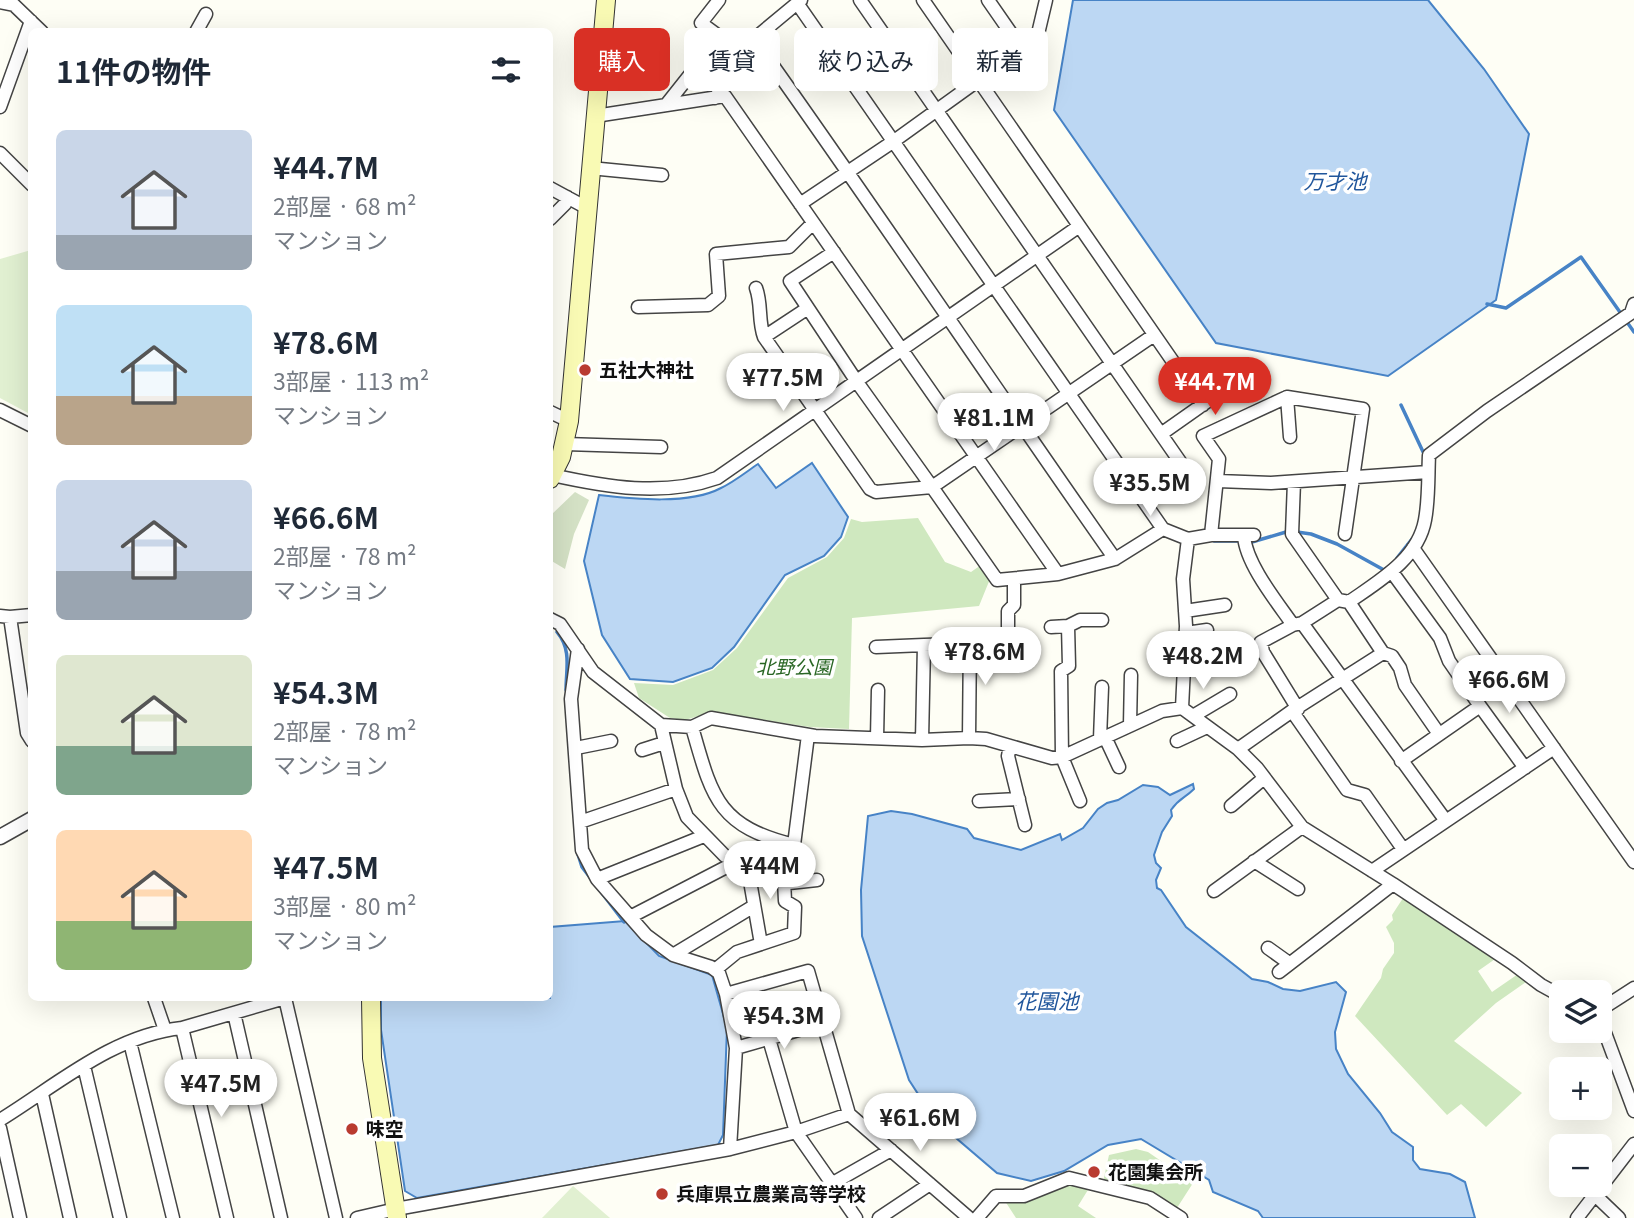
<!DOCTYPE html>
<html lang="ja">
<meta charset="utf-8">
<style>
body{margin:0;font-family:Georgia,"Noto Sans JP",serif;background:#f2f2f3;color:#1f2937;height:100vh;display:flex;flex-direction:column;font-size:26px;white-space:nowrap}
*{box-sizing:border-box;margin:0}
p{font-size:23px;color:#747a83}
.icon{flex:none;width:38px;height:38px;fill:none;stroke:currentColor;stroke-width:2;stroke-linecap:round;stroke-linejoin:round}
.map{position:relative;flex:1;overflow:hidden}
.panel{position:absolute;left:28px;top:28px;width:525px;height:973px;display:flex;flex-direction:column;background:#fff;border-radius:10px;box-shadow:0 7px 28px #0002}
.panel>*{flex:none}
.hud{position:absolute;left:574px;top:28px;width:665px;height:63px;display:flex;gap:14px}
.controls{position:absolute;left:1549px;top:980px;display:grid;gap:14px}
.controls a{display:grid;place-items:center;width:63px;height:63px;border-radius:10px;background:#fff;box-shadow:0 7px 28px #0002;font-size:35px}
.price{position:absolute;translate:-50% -60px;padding:0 16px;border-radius:24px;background:#fff;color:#222;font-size:23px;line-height:46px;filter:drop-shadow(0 2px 4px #0008)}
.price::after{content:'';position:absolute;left:50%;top:42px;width:21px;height:16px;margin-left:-10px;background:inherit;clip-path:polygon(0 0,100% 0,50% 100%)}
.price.on{background:#d93025;color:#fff}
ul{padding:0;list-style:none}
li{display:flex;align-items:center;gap:21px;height:175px;padding:0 28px}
li span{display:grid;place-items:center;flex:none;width:196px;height:140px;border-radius:10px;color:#555}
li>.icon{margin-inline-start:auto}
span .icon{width:84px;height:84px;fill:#fffc;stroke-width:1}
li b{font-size:30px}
h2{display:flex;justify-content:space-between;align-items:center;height:84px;padding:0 28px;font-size:30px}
.pill{padding:0 24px;border-radius:10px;background:#fff;box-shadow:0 7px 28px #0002;font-size:24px;line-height:63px}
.pill.on{background:#d93025;color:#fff}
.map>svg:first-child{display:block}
.green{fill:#cfe8bf}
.cemetery{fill:#d4e1c5}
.pitch{fill:#e1f0d1}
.water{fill:#bcd7f3;stroke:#4783c6;stroke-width:2}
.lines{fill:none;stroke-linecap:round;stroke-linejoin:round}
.stream{stroke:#4783c6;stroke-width:3.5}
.minor-casing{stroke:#444;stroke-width:15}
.tertiary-casing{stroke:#444;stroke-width:17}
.secondary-casing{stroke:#333;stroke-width:20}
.minor{stroke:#fff;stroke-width:12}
.tertiary{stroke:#fff;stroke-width:14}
.secondary{stroke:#f9fab4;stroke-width:18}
.poi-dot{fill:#b93b30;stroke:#fff;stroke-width:2.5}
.labels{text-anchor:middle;stroke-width:7;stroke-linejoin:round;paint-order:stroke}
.poi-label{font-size:19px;font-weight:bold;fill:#111;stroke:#fff;text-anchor:start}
.park-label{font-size:19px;font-style:italic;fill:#296624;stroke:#fff}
.water-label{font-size:21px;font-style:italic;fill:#20569c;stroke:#fff}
</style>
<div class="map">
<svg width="1634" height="1218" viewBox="0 0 1634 1218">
<rect width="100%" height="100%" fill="#fefef5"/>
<!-- green -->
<path class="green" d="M918,518l27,44 26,10 10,-7 9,14 -11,27 -127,12 -3,111 -39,-2 -98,-15 -27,8 -15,-2 -31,-20 -5,-15 39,2 40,-15 24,-22 51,-70 39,-21 17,-19 7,-19 11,3z
M1405,895l93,62 -20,14 14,21 29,-20 8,8 -33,23 -42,38 68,52 -36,34 -25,-23 -14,11 -92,-99 26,-38 2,-9 11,-16v-10l-8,-16 7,-7 -1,-5z
M1136,1149l12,3 45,31 -18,28 -72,-29 6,-27z
M1065,1183l26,2 -13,21 18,12h-80l-13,-20z"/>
<!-- cemetery -->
<path class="cemetery" d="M575,492l14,8 -15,34 -9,35 -15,-9v-44z"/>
<!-- pitch -->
<path class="pitch" d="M31,250l1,162 -4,1 -28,-15v-139z
M573,1186l37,32h-68z"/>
<!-- water -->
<path class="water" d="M1073,0h355l56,69 45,65 -33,166 -108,76 -172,-33 -162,-233z
M812,463l36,54 -7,20 -17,19 -39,19 -51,72 -22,21 -39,14 -43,-3 -28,-44 -18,-74 15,-66c35,4 90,10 122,-7 13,-6 25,-16 37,-24l18,24z
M1193,784l1,5c-10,10 -14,8 -23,21l1,6 -10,16 -8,23 2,8 5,5 -5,12 1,8 4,2 25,37 66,52 16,3 15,7 17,2 36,-9 10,10 -11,40 1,17 12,25 32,39 12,19 21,15v13l7,9 30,5 15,8 10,36h-212l-5,-7 -45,-19 -4,-12 -68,-41 -33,6 -44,26 -33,10 -34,-8 -62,-53 -26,-40 -47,-144 -1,-46 7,-74 23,-5 21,3 55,15 7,9 47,12 39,-16 2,6 21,-12 15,-19 9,-6 11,-3 25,-15 15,2 12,8z
M625,921l34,35 53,19 15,53 -4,107 -5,10 -301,53 -12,-7 -24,-161v-32h169v-71z"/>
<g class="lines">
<!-- stream -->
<path class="stream" d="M1487,304l19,4 75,-51 53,75
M1401,405l24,51
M1297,532l14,2 26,10 47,26 3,-2
M1214,541h23
M1252,542l34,-10
M1397,558l15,-19
M557,632c15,18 9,37 9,58
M577,851l5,16 42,55"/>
<!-- minor casing -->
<g class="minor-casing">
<path id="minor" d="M860,0l323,466 -42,31
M923,0l280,405
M988,0l34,49
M0,2l14,3 28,27
M797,3l366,526
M196,32l10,-18
M754,39c123,172 240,348 361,520
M715,98l39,-59 47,-39
M666,105l54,-68 -19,-14 18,-23
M0,107l31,-86
M595,116l130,-20 333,478
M0,153l32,32
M590,168l72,7
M550,188l37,20
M800,204l94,-63 143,-103 9,-38
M550,219l15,-15 2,-7
M834,252l-44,29 67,101 75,105 222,-152
M756,288c6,16 2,33 8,49l106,152 6,3 56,-5 65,93 61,-6 57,-15 48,-30 25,10 23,-4h43
M638,307l70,-2 11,-9 -3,-42 73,-7 24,-24
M764,337l44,-29
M1287,397l3,40
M0,410l32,16
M550,412l19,9
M1161,434l88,-62
M565,444l96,3
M550,472l2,3c54,12 111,22 165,3l361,-251
M1218,481l53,2 157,-11
M1294,482l-2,52 46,66
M1211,535l8,-76 -16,-23 84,-39 76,12 -18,125
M1244,536c2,28 33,66 49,89l9,-2 144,198
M1413,548l221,314
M1392,572l48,66 9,23 31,45 -79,55
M1349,602l34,51 9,3 8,12 5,17 34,49
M1185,611l40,-6
M0,616l10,1 22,-2
M10,617l17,116 5,8
M550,619l10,5 33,48 68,53 31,2 19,-9 104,18 107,4 47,-2 17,1 66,19 10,-1 100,-46 20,-3 56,41 19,19 45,59 91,57 119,79 29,22 20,11
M1302,623l36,-23 11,2c30,-21 69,-43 76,-82 4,-21 3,-44 4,-65l58,-44 144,-98 3,-9
M1293,625l-32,17 2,10 35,57
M1051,627l17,-1
M1186,633l21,-3
M876,647l48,-2
M578,649l-7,50 11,151 15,29 49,56 27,20 38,12 8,6 7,21 10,54 -6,101
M1480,706l45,62
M1182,708l4,-82 -3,-47 5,-40
M1292,711l55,79 18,5 38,54
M1193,716l37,-22
M661,725l15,64 11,28 38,39 59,24 1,21 10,6 -1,26 -57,19 -22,18
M1130,725l1,-50
M692,727c20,70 25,99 102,118l14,-110
M1105,737l14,30
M877,738l1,-48
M969,738l1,-101 38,-2v-24l6,-6v-26
M1100,739l2,-52
M922,740l2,-95 32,-1
M1177,741l30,-14
M1010,746l-2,10 17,69
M576,748l35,-7
M1238,749l54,-38 91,-58
M642,750l22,-7
M979,801l40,-2
M1080,801l-18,-44 -1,-86 8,-5 -1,-40 12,-6h22
M1231,806l33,-28
M580,822l96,-33
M1254,861l44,28
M747,864l14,80
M1372,871l182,-123
M597,879l107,-43
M784,880l5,3 28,-3
M1214,891l88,-64
M630,917l106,-55
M1268,948l21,15
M673,955l81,-49
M1279,972l114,-88
M726,994l82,-23 41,143 120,104
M154,998l11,32
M1600,1010l1,12 33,89
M1600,1010l34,-22
M234,1013l47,205
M182,1028l45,190
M769,1039l27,93 60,86
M130,1042l43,176
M736,1048l87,-25
M84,1066l36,152
M42,1094l28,124
M0,1120c57,-35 113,-85 182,-92l103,-30 51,220
M0,1128l20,90
M833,1183l58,-33
M1595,1195l24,23
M357,1218l39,-9 334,-60 66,-17 53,-18
M879,1218l51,-34
M977,1218l19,-22h28l45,-18 81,20 31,20
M1577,1218l57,-74"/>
</g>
<!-- tertiary casing -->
<g class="tertiary-casing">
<path id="tertiary" d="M0,837l32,-18"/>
</g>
<!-- secondary casing -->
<g class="secondary-casing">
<path id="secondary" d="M550,479l11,-22 8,-36 37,-421
M371,998l1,60 25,160"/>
</g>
<!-- minor -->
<use href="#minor" class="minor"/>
<!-- tertiary -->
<use href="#tertiary" class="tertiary"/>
<!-- secondary -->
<use href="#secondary" class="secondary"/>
</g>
<!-- markers -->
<g class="poi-dot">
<circle cx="585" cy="370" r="7"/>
<circle cx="352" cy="1129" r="7"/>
<circle cx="1094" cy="1172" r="7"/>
<circle cx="662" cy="1194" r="7"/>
</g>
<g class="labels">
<!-- poi labels -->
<g class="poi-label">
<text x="599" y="377">五社大神社</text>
<text x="366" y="1136">味空</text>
<text x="1108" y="1179">花園集会所</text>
<text x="676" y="1201">兵庫県立農業高等学校</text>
</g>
<!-- park labels -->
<g class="park-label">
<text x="794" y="674">北野公園</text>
</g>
<!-- water labels -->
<g class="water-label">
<text x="1335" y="189">万才池</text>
<text x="1047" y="1009">花園池</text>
</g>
</g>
</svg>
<div class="controls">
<a><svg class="icon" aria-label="layers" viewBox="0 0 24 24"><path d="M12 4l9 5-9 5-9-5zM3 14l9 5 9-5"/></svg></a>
<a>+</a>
<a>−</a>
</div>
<b class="price" style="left:783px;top:413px">¥77.5M</b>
<b class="price on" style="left:1215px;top:417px">¥44.7M</b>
<b class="price" style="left:994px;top:453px">¥81.1M</b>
<b class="price" style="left:1150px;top:518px">¥35.5M</b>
<b class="price" style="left:985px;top:687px">¥78.6M</b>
<b class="price" style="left:1203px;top:691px">¥48.2M</b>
<b class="price" style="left:1509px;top:715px">¥66.6M</b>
<b class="price" style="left:770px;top:901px">¥44M</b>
<b class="price" style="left:784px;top:1051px">¥54.3M</b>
<b class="price" style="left:221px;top:1119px">¥47.5M</b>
<b class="price" style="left:920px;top:1153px">¥61.6M</b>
<div class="hud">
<a class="pill on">購入</a>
<a class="pill">賃貸</a>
<a class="pill">絞り込み</a>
<a class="pill">新着</a>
</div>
<section class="panel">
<h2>11件の物件<svg class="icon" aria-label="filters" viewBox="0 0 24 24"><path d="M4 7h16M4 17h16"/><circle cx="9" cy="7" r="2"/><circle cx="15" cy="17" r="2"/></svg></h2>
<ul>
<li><span style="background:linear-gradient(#c9d6e8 75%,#9aa5b1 0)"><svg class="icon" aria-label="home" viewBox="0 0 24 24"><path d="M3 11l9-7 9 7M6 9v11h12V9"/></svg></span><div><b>¥44.7M</b><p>2部屋 · 68 m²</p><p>マンション</p></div></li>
<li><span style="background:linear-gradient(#bfe0f5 65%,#b9a48a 0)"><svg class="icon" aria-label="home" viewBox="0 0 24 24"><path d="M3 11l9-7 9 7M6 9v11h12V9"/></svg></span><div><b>¥78.6M</b><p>3部屋 · 113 m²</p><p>マンション</p></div></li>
<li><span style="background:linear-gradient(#c9d6e8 65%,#9aa5b1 0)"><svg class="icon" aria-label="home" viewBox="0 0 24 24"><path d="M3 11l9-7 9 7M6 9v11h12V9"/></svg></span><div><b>¥66.6M</b><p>2部屋 · 78 m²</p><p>マンション</p></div></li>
<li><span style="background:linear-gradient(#dfe7d0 65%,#7fa58c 0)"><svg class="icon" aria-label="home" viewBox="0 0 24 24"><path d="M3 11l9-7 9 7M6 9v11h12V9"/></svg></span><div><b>¥54.3M</b><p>2部屋 · 78 m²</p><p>マンション</p></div></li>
<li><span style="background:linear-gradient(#ffd9b3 65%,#8fb573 0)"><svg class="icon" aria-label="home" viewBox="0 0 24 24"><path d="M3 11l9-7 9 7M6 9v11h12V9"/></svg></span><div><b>¥47.5M</b><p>3部屋 · 80 m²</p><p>マンション</p></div></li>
</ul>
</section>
</div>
